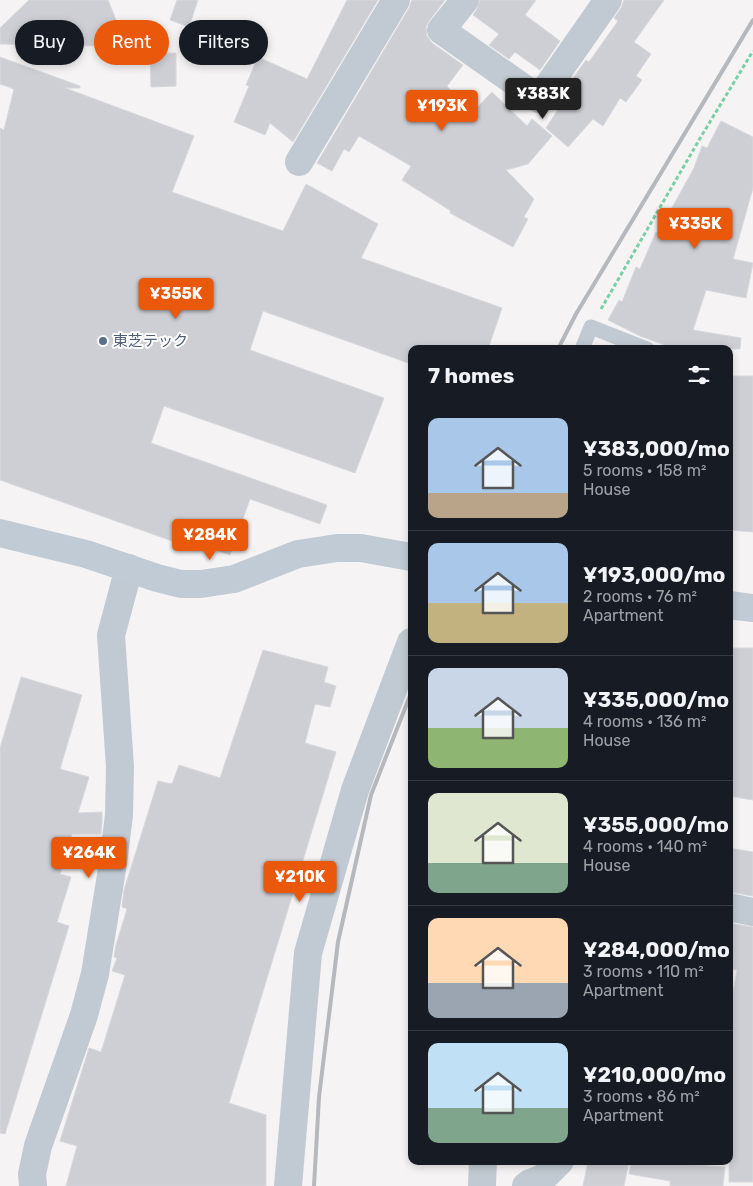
<!DOCTYPE html>
<meta charset="utf-8">
<style>
body{margin:0;font-family:Rubik,"Noto Sans JP",sans-serif;background:#20242c;color:#f1f3f6;height:100vh;display:flex;flex-direction:column;font-size:19px;white-space:nowrap}
*{box-sizing:border-box;margin:0}
p{font-size:16px;color:#9ea1a6}
.icon{flex:none;width:28px;height:28px;fill:none;stroke:currentColor;stroke-width:2;stroke-linecap:round;stroke-linejoin:round}
.map{position:relative;flex:1;overflow:hidden}
.drawer{position:absolute;left:408px;top:345px;width:325px;height:820px;display:flex;flex-direction:column;background:#171b24;border-radius:10px;box-shadow:0 2px 8px #0003}
.drawer>*{flex:none}
.top-card{position:absolute;left:15px;top:20px;width:318px;height:45px;display:flex;gap:10px}
.price{position:absolute;translate:-50% -42px;padding:0 11px;border-radius:5px;background:#ea580c;color:#fff;font-size:16px;line-height:32px;filter:drop-shadow(0 1px 2px #0008)}
.price::after{content:'';position:absolute;left:50%;top:30px;width:15px;height:11px;margin-left:-8px;background:inherit;clip-path:polygon(0 0,100% 0,50% 100%)}
.price.on{background:#222;color:#fff}
ul{padding:0;list-style:none}
li{display:flex;align-items:center;gap:15px;height:125px;padding:0 20px}
li+li{border-top:1px solid #363941}
li span{display:grid;place-items:center;flex:none;width:140px;height:100px;border-radius:10px;color:#555}
li>.icon{margin-inline-start:auto}
span .icon{width:60px;height:60px;fill:#fffc;stroke-width:1}
li b{font-size:21px}
h2{display:flex;justify-content:space-between;align-items:center;height:60px;padding:0 20px;font-size:21px}
.pill{padding:0 18px;border-radius:22px;background:#171b24;box-shadow:0 2px 8px #0003;font-size:18px;line-height:45px}
.pill.on{background:#ea580c;color:#fff}
.map>svg:first-child{display:block}
.building{fill:#cdcfd5;stroke:#d7d9de}
.lines{fill:none;stroke-linecap:round;stroke-linejoin:round}
.path{stroke:#7ad0a6;stroke-width:3;stroke-dasharray:4 2.5;stroke-linecap:butt}
.lane{stroke:#c1cad2;stroke-width:15}
.street{stroke:#c1cad2;stroke-width:28}
.secondary{stroke:#c1cbd6;stroke-width:28}
.rail{stroke:#b5b8bd;stroke-width:4}
.service-dot{fill:#5c6f8a;stroke:#fff;stroke-width:2}
.labels{text-anchor:middle;stroke-width:4;stroke-linejoin:round;paint-order:stroke}
.service-label{font-size:15px;fill:#4e5e75;stroke:#fff;text-anchor:start}
</style>
<div class="map">
<svg width="753" height="1186" viewBox="0 0 753 1186">
<rect width="100%" height="100%" fill="#f5f3f3"/>
<!-- building -->
<path class="building" d="M29,0h79l15,37 -22,9 -101,-2v-16z
M177,0h21l-9,27 -19,-7z
M347,0h31l-85,142 -23,-19 -5,12 -31,-13 15,-36 -3,-1 12,-28 49,22z
M412,0h33l-16,21 -3,6 1,9 5,7 31,22 -16,21 23,29 22,-23 35,34 5,-7 20,17 -24,28 -22,6 28,29 -10,18 4,2 -15,28 -63,-34 1,-2 -49,-31 9,-14 -52,-30 -10,16 -5,-3 -12,22 -15,-8 92,-155z
M480,0h56l-11,15 35,26 -20,29 -25,-18 -6,7 -20,-14 10,-11 -26,-19 4,-6z
M624,0h40l-30,42 17,12 -15,22 6,4 -16,22 -6,-4 -17,28 -10,-7 -25,28 -22,-19 24,-37 -4,-3 20,-28 3,2 29,-41 -4,-3 7,-10z
M150,53h26v33l-25,1z
M0,57l80,29v2h-15l129,48 -22,56 111,39 23,-47 72,40 -17,34 141,50 -14,41h-77v15l-148,-53 -13,39 134,48 -29,75 -191,-67 -13,37 176,62 -7,19 -70,-25 -20,56 -36,-13 -2,6 -192,-68v-352l4,2 10,-41 -14,-5z
M721,121l32,16v51l-20,71 20,4 -7,35 -40,-8 -13,40 48,8 -1,11h-64l-36,-13 -32,-16 11,-20 3,2 14,-35 4,2 16,-37 2,1 36,-65 8,-22 5,2z
M729,376h24v156l-24,-2z
M729,648h24v152l-24,-4z
M263,650l65,17 -4,15 12,4 -6,21 -15,-3 -10,39 31,9 -107,351 37,12v71h-200l11,-40 -17,-5 29,-93 12,4 24,-77 -13,-4 5,-13 -3,-1 2,-12 11,-36 -5,-2 2,-17 34,-109 14,3 7,-19 41,13z
M21,677l61,18 -22,74 29,8 -11,36 24,-1v11l-1,11h-29l-12,40 11,3 -14,45 12,4 -64,208 -5,-1v-385z
M729,848l24,4v44l-24,-4z
M729,923l24,4v255h-24l1,-173 7,-39 -8,-1z
M588,1161h41l-5,25h-41z
M631,1161l94,6 -2,19h-53v-5l-41,-7z"/>
<g class="lines">
<!-- path -->
<path class="path" d="M601,309l101,-174 51,-84"/>
<!-- lane -->
<path class="lane" d="M582,349l9,-22 56,22"/>
<!-- street -->
<path class="street" d="M465,0l-24,30 98,69 69,-99
M299,162l97,-162
M729,907l24,5
M482,1185l1,-24
M33,1186l-1,-12 6,-28 46,-131 11,-41 18,-111 6,-48 1,-48 -9,-132 18,-67
M288,1186l20,-233 47,-163 56,-148
M526,1186l4,-3 13,-5 17,-17"/>
<!-- secondary -->
<path class="secondary" d="M0,533l86,21 71,24 24,6h20l33,-5 64,-25 39,-6h24l50,9
M729,605l24,3"/>
<!-- rail -->
<path class="rail" d="M558,349l18,-35 177,-294
M314,1186l5,-89 19,-155 33,-147 40,-102"/>
</g>
<!-- markers -->
<circle class="service-dot" cx="103" cy="341" r="5"/>
<g class="labels">
<!-- service labels -->
<g class="service-label">
<text x="113" y="346">東芝テック</text>
</g>
</g>
</svg>
<b class="price on" style="left:543px;top:120px">¥383K</b>
<b class="price" style="left:442px;top:132px">¥193K</b>
<b class="price" style="left:695px;top:250px">¥335K</b>
<b class="price" style="left:176px;top:320px">¥355K</b>
<b class="price" style="left:210px;top:561px">¥284K</b>
<b class="price" style="left:89px;top:879px">¥264K</b>
<b class="price" style="left:300px;top:903px">¥210K</b>
<div class="top-card">
<a class="pill">Buy</a>
<a class="pill on">Rent</a>
<a class="pill">Filters</a>
</div>
<section class="drawer">
<h2>7 homes<svg class="icon" aria-label="filters" viewBox="0 0 24 24"><path d="M4 7h16M4 17h16"/><circle cx="9" cy="7" r="2"/><circle cx="15" cy="17" r="2"/></svg></h2>
<ul>
<li><span style="background:linear-gradient(#a9c7e8 75%,#b9a48a 0)"><svg class="icon" aria-label="home" viewBox="0 0 24 24"><path d="M3 11l9-7 9 7M6 9v11h12V9"/></svg></span><div><b>¥383,000/mo</b><p>5 rooms · 158 m²</p><p>House</p></div></li>
<li><span style="background:linear-gradient(#a9c7e8 60%,#c2b280 0)"><svg class="icon" aria-label="home" viewBox="0 0 24 24"><path d="M3 11l9-7 9 7M6 9v11h12V9"/></svg></span><div><b>¥193,000/mo</b><p>2 rooms · 76 m²</p><p>Apartment</p></div></li>
<li><span style="background:linear-gradient(#c9d6e8 60%,#8fb573 0)"><svg class="icon" aria-label="home" viewBox="0 0 24 24"><path d="M3 11l9-7 9 7M6 9v11h12V9"/></svg></span><div><b>¥335,000/mo</b><p>4 rooms · 136 m²</p><p>House</p></div></li>
<li><span style="background:linear-gradient(#dfe7d0 70%,#7fa58c 0)"><svg class="icon" aria-label="home" viewBox="0 0 24 24"><path d="M3 11l9-7 9 7M6 9v11h12V9"/></svg></span><div><b>¥355,000/mo</b><p>4 rooms · 140 m²</p><p>House</p></div></li>
<li><span style="background:linear-gradient(#ffd9b3 65%,#9aa5b1 0)"><svg class="icon" aria-label="home" viewBox="0 0 24 24"><path d="M3 11l9-7 9 7M6 9v11h12V9"/></svg></span><div><b>¥284,000/mo</b><p>3 rooms · 110 m²</p><p>Apartment</p></div></li>
<li><span style="background:linear-gradient(#bfe0f5 65%,#7fa58c 0)"><svg class="icon" aria-label="home" viewBox="0 0 24 24"><path d="M3 11l9-7 9 7M6 9v11h12V9"/></svg></span><div><b>¥210,000/mo</b><p>3 rooms · 86 m²</p><p>Apartment</p></div></li>
</ul>
</section>
</div>
